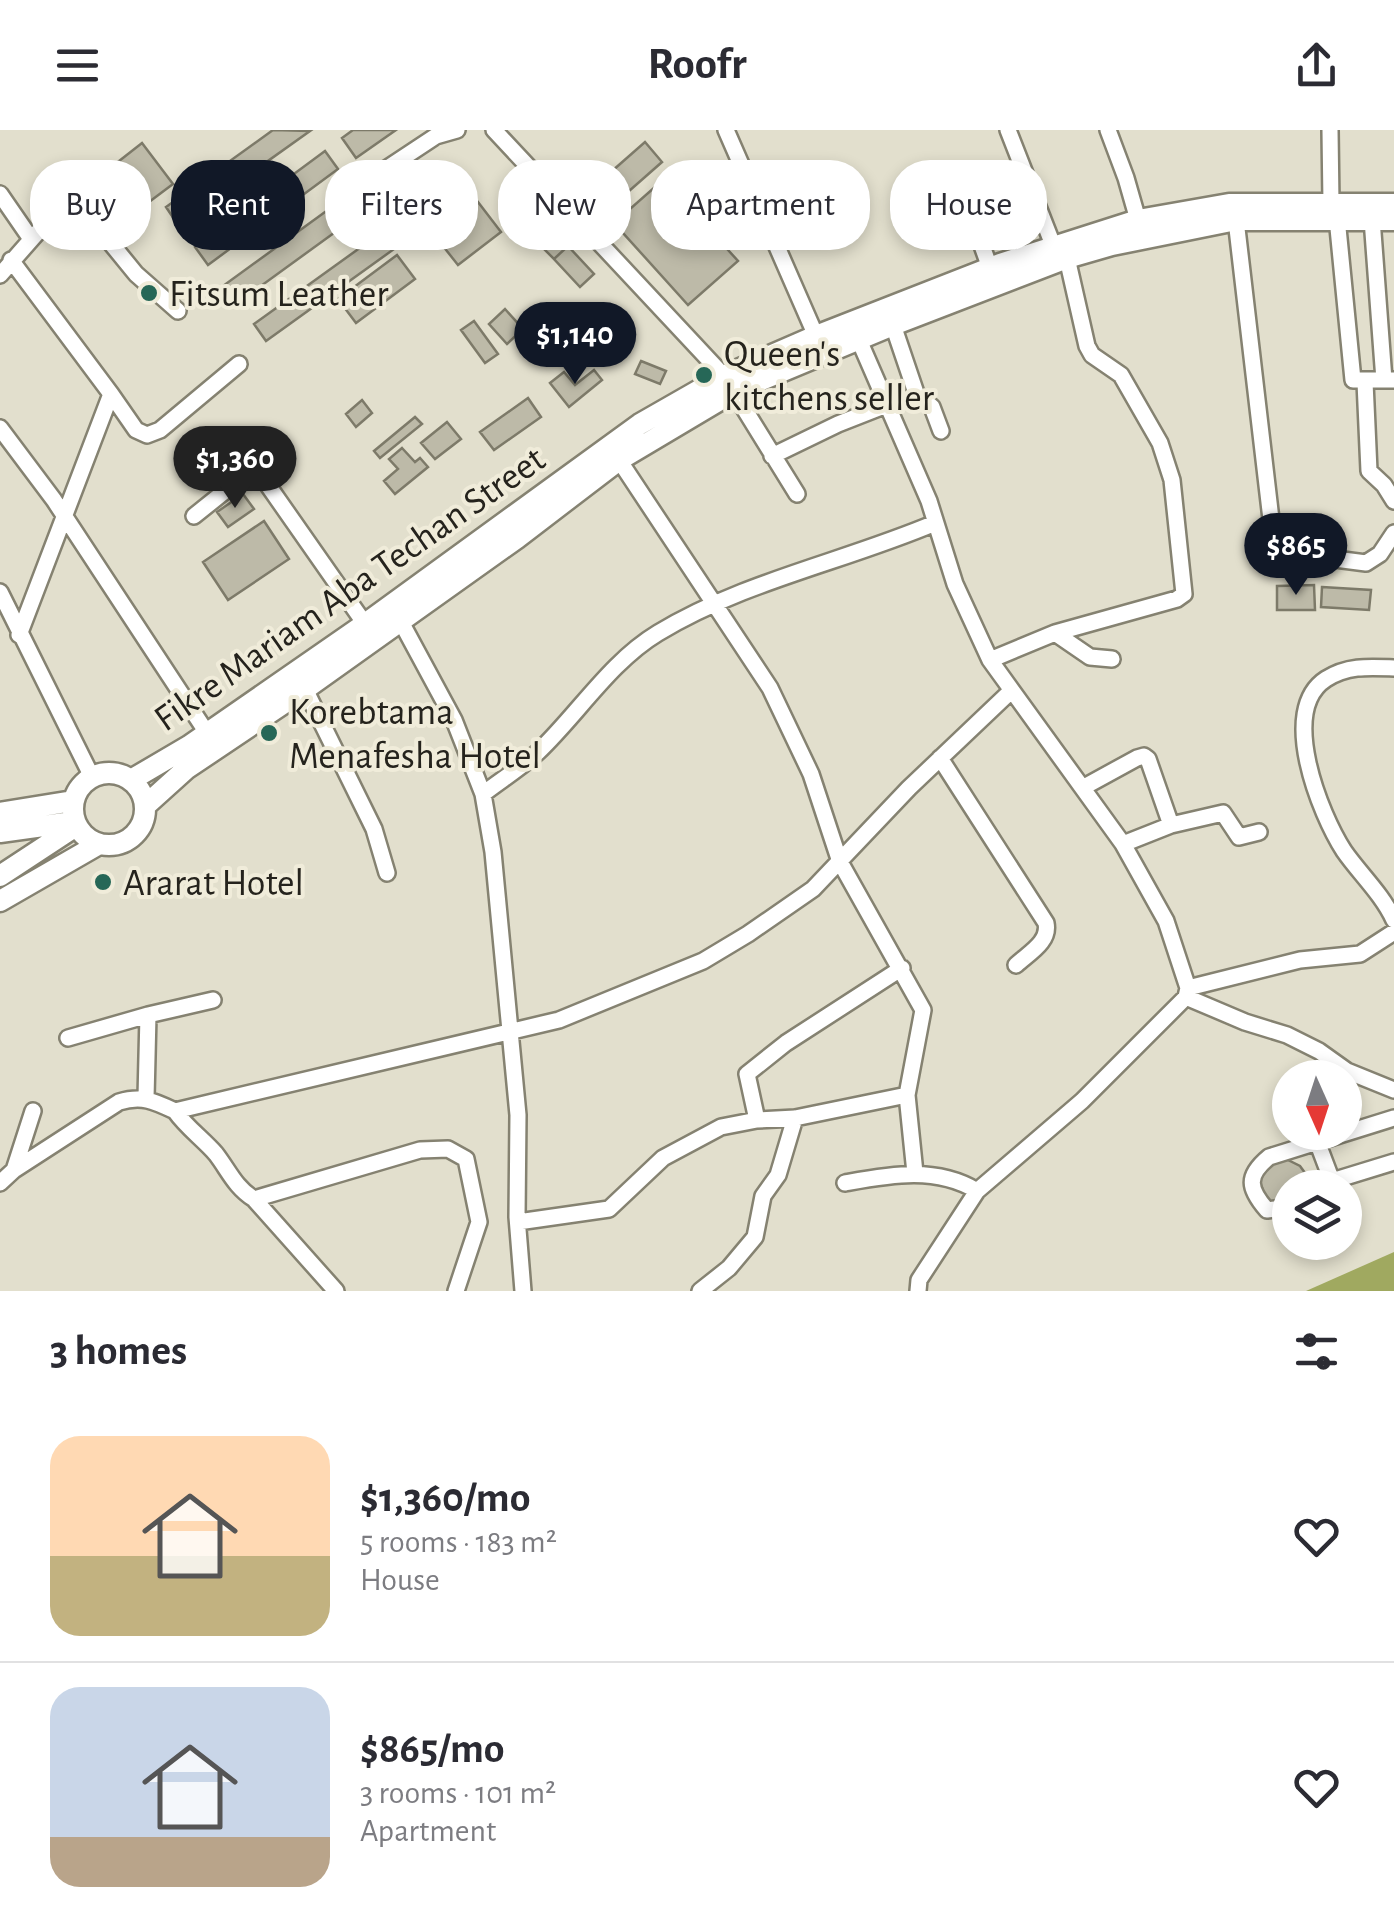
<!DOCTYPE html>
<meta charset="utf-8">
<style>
body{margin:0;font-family:"Alegreya Sans",sans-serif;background:#f2f2f3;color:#2b2b33;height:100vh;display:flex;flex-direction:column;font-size:38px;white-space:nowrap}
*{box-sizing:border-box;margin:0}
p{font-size:32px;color:#7c7c81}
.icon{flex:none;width:55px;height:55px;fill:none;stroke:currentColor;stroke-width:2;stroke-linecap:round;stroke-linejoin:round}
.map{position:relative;height:1161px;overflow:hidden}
.details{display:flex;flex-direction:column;background:#fff;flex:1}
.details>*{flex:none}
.hud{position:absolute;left:30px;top:30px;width:1335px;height:90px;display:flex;gap:20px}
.needle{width:65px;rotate:177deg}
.fabs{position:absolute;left:1272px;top:930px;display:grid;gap:20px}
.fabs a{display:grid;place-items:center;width:90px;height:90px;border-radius:50%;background:#fff;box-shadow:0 5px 15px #0003;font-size:50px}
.price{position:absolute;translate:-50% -85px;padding:0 22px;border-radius:35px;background:#111827;color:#fff;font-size:32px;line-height:65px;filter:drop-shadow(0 2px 5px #0008)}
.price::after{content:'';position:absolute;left:50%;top:60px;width:30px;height:22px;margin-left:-15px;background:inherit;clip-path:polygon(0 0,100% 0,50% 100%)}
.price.current{background:#222;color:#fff}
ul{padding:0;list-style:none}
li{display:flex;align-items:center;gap:30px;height:250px;padding:0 50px}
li+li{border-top:2px solid #e1e1e2}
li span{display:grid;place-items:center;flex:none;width:280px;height:200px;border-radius:30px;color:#555}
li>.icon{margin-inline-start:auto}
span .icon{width:120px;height:120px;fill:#fffc;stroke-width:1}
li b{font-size:42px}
h2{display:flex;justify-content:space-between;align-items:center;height:120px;padding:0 50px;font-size:42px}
.tag{padding:0 35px;border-radius:40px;background:#fff;box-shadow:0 5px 15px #0003;font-size:35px;line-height:90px}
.tag.current{background:#111827;color:#fff}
header{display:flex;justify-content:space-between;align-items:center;height:130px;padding:0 50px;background:#fff;font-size:45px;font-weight:600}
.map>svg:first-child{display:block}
.forest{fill:#a0a960}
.building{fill:#bdbaa8;stroke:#7d7a69;stroke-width:2.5}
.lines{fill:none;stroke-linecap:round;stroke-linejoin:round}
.minor-casing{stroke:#858271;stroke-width:20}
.major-casing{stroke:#858271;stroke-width:25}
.minor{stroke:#fff;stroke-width:15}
.major{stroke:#fff;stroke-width:20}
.poi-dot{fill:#266757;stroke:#f0ecda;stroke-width:4}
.labels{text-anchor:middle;stroke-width:8;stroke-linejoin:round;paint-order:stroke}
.poi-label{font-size:38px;fill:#25231d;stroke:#f0ecda;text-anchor:start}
.street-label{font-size:38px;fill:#25231d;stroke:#f0ecda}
</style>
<header><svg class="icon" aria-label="menu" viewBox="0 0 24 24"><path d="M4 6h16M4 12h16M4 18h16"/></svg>Roofr<svg class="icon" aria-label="share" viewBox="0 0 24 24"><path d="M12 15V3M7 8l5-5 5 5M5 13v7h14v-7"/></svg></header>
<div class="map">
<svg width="1394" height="1161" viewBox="0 0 1394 1161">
<rect width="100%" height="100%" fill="#e2dfcd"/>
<!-- forest -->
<path class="forest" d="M1394,1122v39h-88z"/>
<!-- building -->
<path class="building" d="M273,0l37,1 -132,94 -12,-18z
M353,0h43l-40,28 -14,-20z
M645,12l17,20 -42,37 -17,-20z
M142,13l31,41 -28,21 -31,-40z
M325,21l13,18 -130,96 -13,-18z
M664,49l74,82 -50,44 -74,-82z
M354,61l13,18 -131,95 -13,-18z
M478,72l23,30 -43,33 -23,-29z
M546,92l22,24 -14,13 -23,-23z
M382,102l12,17 -128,92 -12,-17z
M568,116l26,28 -14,13 -26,-28z
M397,125l18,24 -59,44 -18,-24z
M505,179l18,20 -16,15 -18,-20z
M474,191l24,33 -13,9 -24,-33z
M641,231l25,10 -6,13 -25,-10z
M594,240l8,10 -33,27 -19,-24 14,-11 11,13z
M528,268l13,19 -47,33 -14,-18z
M362,270l10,13 -16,14 -10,-13z
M415,287l7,7 -42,34 -6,-7z
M447,292l14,17 -26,20 -14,-16z
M402,318l13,14 5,-4 8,9 -33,27 -11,-13 14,-12 -9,-10z
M243,364l11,15 -26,18 -11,-15z
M264,391l25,38 -61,41 -25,-38z
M1314,455l1,25h-38v-24z
M1322,457l49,3 -2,20 -48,-3z
M1284,1028l16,8 5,7v15h-15v15l-15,1 -9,-6 -7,-18 8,-16z"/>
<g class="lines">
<!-- minor casing -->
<g class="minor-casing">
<path id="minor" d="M494,0l230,246 73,118
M726,0l90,206
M1008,0l45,115
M1108,0l18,48 12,42
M1330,0l1,73
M955,40l35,98
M377,45l59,-39 21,-6
M0,64l31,45
M1337,88l16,162h41
M1372,89l12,161
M1236,90l38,325 7,7 85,11 14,-9 14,-21
M11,130l100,134 -92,241
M0,145l59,-67 13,-4 11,5 53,65 42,37
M893,195l23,68 16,14 9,24
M859,210l70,161 26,83 35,76 133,184 43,77 22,67 -2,9 -104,104 -105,90 -58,89 -1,11
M1365,252l4,89 15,14 10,16
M111,264l25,36 11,5 13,-5 79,-66
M0,298l54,72 153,233
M772,326l66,-32 51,-20
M619,330l151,228 41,86 29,88 83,148 -16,85 8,78
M194,386l51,-41 11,-1 9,7 100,143
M0,462l92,185
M400,490l54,100 29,74 10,58 25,263 -1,102 6,74
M1055,503l35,24 22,2
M990,530l65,-27 122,-34 7,-5 -12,-114 -12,-37 -39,-68 -29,-20 -5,-9 -20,-88
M1394,538c-24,-1 -46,-3 -68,11 -48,31 -6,135 18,172 16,23 38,43 50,69
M305,559l69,140 13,44
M940,628l106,165c4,19 -17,30 -30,42
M1084,657l53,-29 7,-2 4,3 23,66 -48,19
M483,664c18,-14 39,-27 55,-42 40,-38 72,-90 120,-119 86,-52 185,-71 277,-110
M1171,695l52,-12 16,24 20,-5
M1188,858l112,-28 60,-6 34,-22
M1186,867l59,25 42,13 32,16 28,20 47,19
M148,885l65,-15
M68,908l80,-23 -2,83
M757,990l-10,-46 39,-31 116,-75
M1318,1014l14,37
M14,1040l105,-68c23,-7 35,-1 56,9
M0,1053l14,-13 19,-59
M845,1053c45,-8 91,-17 132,8
M1321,1058l11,-7 62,-19
M254,1069l166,-49 28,-1 18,10 13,63 -23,69
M1290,1077l-23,3c-19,-22 -21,-34 2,-53l125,-39
M518,1092l91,-13 54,-51 58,-31 36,-7 38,-2 112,-23
M336,1161l-82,-92c-19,-12 -25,-28 -38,-45 -13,-15 -29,-26 -41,-43l384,-91 144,-59 45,-27 65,-45 96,-101 102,-97
M700,1161l29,-23 26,-31 8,-41 15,-21 17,-57"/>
</g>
<!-- major casing -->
<g class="major-casing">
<path id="major" d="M73 679a36 36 0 1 1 72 0a36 36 0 1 1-72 0Z
M131,650l58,-34 176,-122 275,-200 84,-48 92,-40 184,-72 138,-44 91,-16h165
M145,676l41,-37 119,-80 212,-151 102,-78 116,-69 158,-66 174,-67 45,-13 124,-25h158
M0,683l73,-12
M0,702l72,-10
M0,746l76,-50
M0,771l99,-57"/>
</g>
<!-- minor -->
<use href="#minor" class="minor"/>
<!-- major -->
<use href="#major" class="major"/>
</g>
<!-- markers -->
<g class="poi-dot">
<circle cx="149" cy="163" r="10"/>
<circle cx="704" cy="245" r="10"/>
<circle cx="269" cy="603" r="10"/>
<circle cx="103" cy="752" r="10"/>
</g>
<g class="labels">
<!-- poi labels -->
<g class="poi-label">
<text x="169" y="176">Fitsum Leather</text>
<text x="724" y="236">Queen's<tspan x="724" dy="44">kitchens seller</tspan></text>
<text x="289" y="594">Korebtama<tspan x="289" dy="44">Menafesha Hotel</tspan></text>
<text x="123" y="765">Ararat Hotel</text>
</g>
<!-- street labels -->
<g class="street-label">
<text transform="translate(349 458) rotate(-35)" y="13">Fikre Mariam Aba Techan Street</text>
</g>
</g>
</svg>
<div class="fabs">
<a><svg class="needle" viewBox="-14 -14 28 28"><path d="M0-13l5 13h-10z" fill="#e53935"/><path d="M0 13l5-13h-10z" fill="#7c7c81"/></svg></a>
<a><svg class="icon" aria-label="layers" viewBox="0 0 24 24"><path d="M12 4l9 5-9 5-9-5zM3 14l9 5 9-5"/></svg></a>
</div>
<b class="price" style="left:575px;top:257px">$1,140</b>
<b class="price current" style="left:235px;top:381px">$1,360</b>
<b class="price" style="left:1296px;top:468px">$865</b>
<div class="hud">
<a class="tag">Buy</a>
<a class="tag current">Rent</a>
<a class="tag">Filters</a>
<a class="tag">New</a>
<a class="tag">Apartment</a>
<a class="tag">House</a>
</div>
</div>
<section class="details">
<h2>3 homes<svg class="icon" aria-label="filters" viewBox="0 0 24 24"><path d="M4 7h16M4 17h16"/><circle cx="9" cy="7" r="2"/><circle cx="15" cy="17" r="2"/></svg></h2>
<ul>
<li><span style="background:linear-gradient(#ffd9b3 60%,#c2b280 0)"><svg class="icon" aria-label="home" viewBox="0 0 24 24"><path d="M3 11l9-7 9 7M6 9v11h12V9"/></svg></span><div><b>$1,360/mo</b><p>5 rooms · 183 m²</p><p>House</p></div><svg class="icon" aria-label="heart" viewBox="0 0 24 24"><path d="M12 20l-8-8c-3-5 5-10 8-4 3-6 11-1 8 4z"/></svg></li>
<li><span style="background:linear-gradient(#c9d6e8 75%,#b9a48a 0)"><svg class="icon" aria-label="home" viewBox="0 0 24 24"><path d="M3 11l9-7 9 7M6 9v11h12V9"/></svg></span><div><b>$865/mo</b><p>3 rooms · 101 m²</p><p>Apartment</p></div><svg class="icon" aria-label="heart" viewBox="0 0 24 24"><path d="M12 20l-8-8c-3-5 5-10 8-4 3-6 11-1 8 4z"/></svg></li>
</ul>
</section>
